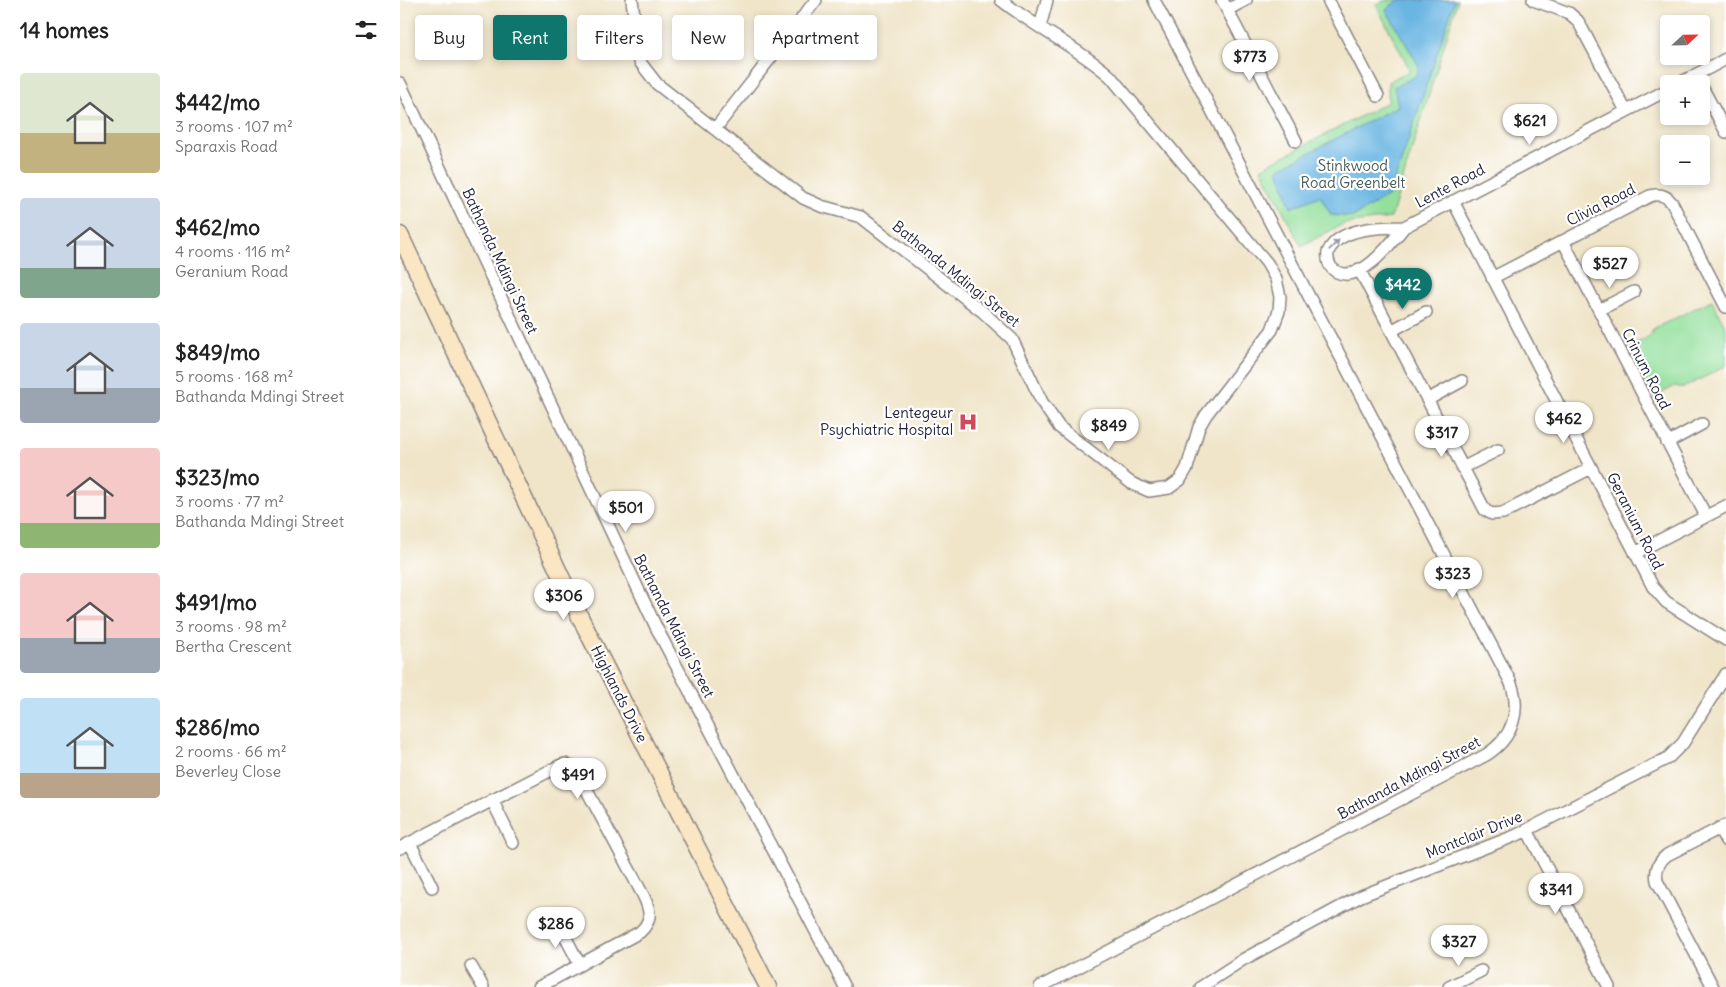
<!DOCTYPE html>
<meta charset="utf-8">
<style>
body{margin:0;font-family:Delius,sans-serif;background:#f6f6f6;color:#222;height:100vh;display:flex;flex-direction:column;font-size:19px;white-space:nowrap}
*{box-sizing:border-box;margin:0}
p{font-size:16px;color:#767676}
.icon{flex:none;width:28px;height:28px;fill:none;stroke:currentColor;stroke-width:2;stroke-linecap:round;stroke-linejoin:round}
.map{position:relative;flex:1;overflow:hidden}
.panel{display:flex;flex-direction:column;background:#fff;width:400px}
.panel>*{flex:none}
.banner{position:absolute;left:15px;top:15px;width:475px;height:45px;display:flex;gap:10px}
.needle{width:32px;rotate:68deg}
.controls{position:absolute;left:1260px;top:15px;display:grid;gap:10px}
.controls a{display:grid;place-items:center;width:50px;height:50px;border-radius:5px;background:#fff;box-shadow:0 2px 8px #0003;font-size:25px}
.price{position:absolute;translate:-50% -42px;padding:0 11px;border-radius:18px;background:#fff;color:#222;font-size:16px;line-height:32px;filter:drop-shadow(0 1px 2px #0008)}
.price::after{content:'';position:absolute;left:50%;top:30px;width:15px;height:11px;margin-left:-8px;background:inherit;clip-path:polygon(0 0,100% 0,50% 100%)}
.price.current{background:#0f766e;color:#fff}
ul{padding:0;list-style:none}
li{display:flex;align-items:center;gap:15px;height:125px;padding:0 20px}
li span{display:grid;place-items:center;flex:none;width:140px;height:100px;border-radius:5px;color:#555}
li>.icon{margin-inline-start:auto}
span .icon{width:60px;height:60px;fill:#fffc;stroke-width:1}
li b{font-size:21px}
h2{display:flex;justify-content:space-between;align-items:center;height:60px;padding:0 20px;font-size:21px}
.tag{padding:0 18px;border-radius:5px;background:#fff;box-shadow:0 2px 8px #0003;font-size:18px;line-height:45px}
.tag.current{background:#0f766e;color:#fff}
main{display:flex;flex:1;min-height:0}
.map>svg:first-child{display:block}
.green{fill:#93df9c;stroke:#5a806c}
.water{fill:#6bb6e3;stroke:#466c8f}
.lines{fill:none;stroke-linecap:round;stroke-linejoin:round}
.street-casing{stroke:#898482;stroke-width:14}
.secondary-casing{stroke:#898482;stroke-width:19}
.street{stroke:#fff;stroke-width:11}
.secondary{stroke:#fbe6c4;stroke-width:16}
.oneway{fill:#9c9ca7}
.labels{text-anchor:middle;stroke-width:4.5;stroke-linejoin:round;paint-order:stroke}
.park-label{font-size:15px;fill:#445b58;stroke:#fff}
.street-label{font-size:15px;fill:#22223b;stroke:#fff}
.poi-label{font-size:15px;fill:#22223b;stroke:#fff;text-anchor:end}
</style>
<main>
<section class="panel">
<h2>14 homes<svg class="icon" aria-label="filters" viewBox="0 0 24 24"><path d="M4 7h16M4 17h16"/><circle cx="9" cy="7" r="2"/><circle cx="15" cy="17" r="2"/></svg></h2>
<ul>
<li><span style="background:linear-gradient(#dfe7d0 60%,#c2b280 0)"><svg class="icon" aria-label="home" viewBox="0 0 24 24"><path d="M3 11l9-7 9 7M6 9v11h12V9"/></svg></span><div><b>$442/mo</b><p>3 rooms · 107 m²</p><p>Sparaxis Road</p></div></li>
<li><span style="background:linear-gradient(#c9d6e8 70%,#7fa58c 0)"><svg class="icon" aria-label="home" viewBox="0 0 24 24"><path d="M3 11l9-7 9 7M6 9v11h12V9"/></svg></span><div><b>$462/mo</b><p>4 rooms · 116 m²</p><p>Geranium Road</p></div></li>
<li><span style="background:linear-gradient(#c9d6e8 65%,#9aa5b1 0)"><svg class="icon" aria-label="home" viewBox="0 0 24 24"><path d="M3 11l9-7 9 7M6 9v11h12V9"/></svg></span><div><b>$849/mo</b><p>5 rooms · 168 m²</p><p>Bathanda Mdingi Street</p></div></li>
<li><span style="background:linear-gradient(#f6c9c9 75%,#8fb573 0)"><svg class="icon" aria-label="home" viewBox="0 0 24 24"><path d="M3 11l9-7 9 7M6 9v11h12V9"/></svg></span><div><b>$323/mo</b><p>3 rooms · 77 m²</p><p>Bathanda Mdingi Street</p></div></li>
<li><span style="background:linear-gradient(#f6c9c9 65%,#9aa5b1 0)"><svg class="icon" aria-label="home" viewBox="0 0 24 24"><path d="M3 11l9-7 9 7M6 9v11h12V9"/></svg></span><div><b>$491/mo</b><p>3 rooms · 98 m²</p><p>Bertha Crescent</p></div></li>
<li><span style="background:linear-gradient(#bfe0f5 75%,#b9a48a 0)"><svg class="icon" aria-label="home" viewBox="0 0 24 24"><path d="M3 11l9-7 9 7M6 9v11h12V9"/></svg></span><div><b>$286/mo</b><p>2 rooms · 66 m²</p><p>Beverley Close</p></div></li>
</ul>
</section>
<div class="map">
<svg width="1326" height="987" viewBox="0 0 1326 987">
<rect width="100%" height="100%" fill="#fff"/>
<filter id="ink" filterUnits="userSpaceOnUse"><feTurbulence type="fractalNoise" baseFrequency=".02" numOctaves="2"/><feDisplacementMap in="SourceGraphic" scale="10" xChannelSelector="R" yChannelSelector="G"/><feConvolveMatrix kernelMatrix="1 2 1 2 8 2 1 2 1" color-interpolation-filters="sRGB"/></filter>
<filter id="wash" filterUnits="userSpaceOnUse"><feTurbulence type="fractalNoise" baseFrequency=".0096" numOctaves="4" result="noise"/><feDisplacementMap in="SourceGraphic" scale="20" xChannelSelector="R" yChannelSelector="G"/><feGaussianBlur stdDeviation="1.12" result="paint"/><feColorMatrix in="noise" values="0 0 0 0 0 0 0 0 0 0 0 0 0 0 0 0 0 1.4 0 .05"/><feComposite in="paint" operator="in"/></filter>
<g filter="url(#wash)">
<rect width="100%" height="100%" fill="#f0e5c9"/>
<!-- green -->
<path class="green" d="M986,0h72l-67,218 -48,6 -42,22 -40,-78 127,-66v-20l22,-12 -34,-65z
M1312,300l14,28v38l-43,22 -8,-2 -22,12 -26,-50 23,-12 3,-7z"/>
<!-- water -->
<path class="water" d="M998,0h57l-65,195 -37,22 -22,-2 -11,-19 -29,12 -13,-39 120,-63 -4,-19 22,-11 3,-10 -33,-56z"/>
</g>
<g filter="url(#ink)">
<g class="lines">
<!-- street casing -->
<g class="street-casing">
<path id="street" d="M232,0l8,62 17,22 146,114 18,8 40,11 122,95 29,27 30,63 17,25 72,56 18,8 20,-3 11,-8 7,-12 12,-41 7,-12 66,-85 7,-19 1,-14 -4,-18 -9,-16 -157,-187c-33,-29 -74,-48 -109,-76
M822,0l74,141
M928,0l50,96
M1133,0l36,13 9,8 48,90
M827,10l19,-10
M402,18l14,-18
M640,27l7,-27
M0,83l256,544 189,360
M1278,84l48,-25
M1301,85l25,47
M315,129l79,-101
M1053,201l200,386 13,15 60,38
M1004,227c-23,0 -65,0 -76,25 -1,8 1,16 9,20 24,12 55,-30 67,-45l265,-138
M1163,241l143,275
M959,269l126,241 7,4 11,-1 88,-45
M1092,278l158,-82c9,-3 16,-1 22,7l54,104
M1199,310l35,-18
M991,331l35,-19
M1027,400l35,-19
M1267,443l35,-19
M1062,468l36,-18
M1235,553l91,-47
M92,800l21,43
M1319,828l7,13
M1127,830l82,157
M10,843l22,44
M0,848l159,-82 6,-2 11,6 68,127c7,15 8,24 -4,35l-101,55
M157,921l23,44
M71,966l12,21
M640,987l446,-232c27,-17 36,-45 24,-74l-356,-681
M801,987l43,-28 117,-63 156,-61 151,-77 15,-15 43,-69
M1049,987l32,-16
M1313,987l-56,-106c-2,-11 1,-19 10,-26l59,-30"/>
</g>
<!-- secondary casing -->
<g class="secondary-casing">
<path id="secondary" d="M0,235l181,384 187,368"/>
</g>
<!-- street -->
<use href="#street" class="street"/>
<!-- secondary -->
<use href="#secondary" class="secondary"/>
</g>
<!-- one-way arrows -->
<defs><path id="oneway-solid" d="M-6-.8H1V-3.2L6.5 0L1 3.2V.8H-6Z" transform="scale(1.25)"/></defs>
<use class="oneway" href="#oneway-solid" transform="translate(934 245) rotate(-46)"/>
</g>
<!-- icons -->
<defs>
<g id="hospital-bare" transform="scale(1.5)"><path d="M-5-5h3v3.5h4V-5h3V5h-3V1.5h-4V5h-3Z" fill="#d1495b" stroke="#fff" stroke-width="2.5" paint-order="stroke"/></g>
</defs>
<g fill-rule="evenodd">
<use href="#hospital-bare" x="568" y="422"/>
</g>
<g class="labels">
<!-- park labels -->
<g class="park-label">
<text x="953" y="171">Stinkwood<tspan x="953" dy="17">Road Greenbelt</tspan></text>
</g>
<!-- street labels -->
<g class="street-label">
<text transform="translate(1050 186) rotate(-28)" y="5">Lente Road</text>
<text transform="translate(1201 205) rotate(-27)" y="5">Clivia Road</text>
<text transform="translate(100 261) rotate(65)" y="5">Bathanda Mdingi Street</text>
<text transform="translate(556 274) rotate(39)" y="5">Bathanda Mdingi Street</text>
<text transform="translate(1246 369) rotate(63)" y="5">Crinum Road</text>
<text transform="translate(1235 521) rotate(63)" y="5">Geranium Road</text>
<text transform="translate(274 626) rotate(63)" y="5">Bathanda Mdingi Street</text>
<text transform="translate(219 694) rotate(63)" y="5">Highlands Drive</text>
<text transform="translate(1009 778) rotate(-28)" y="5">Bathanda Mdingi Street</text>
<text transform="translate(1074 835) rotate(-22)" y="5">Montclair Drive</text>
</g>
<!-- poi labels -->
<g class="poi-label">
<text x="553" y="418">Lentegeur<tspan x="553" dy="17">Psychiatric Hospital</tspan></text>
</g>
</g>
</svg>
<div class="controls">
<a><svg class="needle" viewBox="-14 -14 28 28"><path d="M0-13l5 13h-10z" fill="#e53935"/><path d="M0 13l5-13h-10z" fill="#767676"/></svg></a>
<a>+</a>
<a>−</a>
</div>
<b class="price" style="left:850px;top:82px">$773</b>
<b class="price" style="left:1130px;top:146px">$621</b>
<b class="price" style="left:1210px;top:289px">$527</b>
<b class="price current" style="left:1003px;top:310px">$442</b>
<b class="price" style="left:1164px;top:444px">$462</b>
<b class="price" style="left:709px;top:451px">$849</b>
<b class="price" style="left:1042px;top:458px">$317</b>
<b class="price" style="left:226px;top:533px">$501</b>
<b class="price" style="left:1053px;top:599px">$323</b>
<b class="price" style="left:164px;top:621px">$306</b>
<b class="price" style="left:178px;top:800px">$491</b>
<b class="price" style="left:1156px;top:915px">$341</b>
<b class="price" style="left:156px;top:949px">$286</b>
<b class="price" style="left:1059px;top:967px">$327</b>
<div class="banner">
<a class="tag">Buy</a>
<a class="tag current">Rent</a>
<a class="tag">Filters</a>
<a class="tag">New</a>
<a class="tag">Apartment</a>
</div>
</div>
</main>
